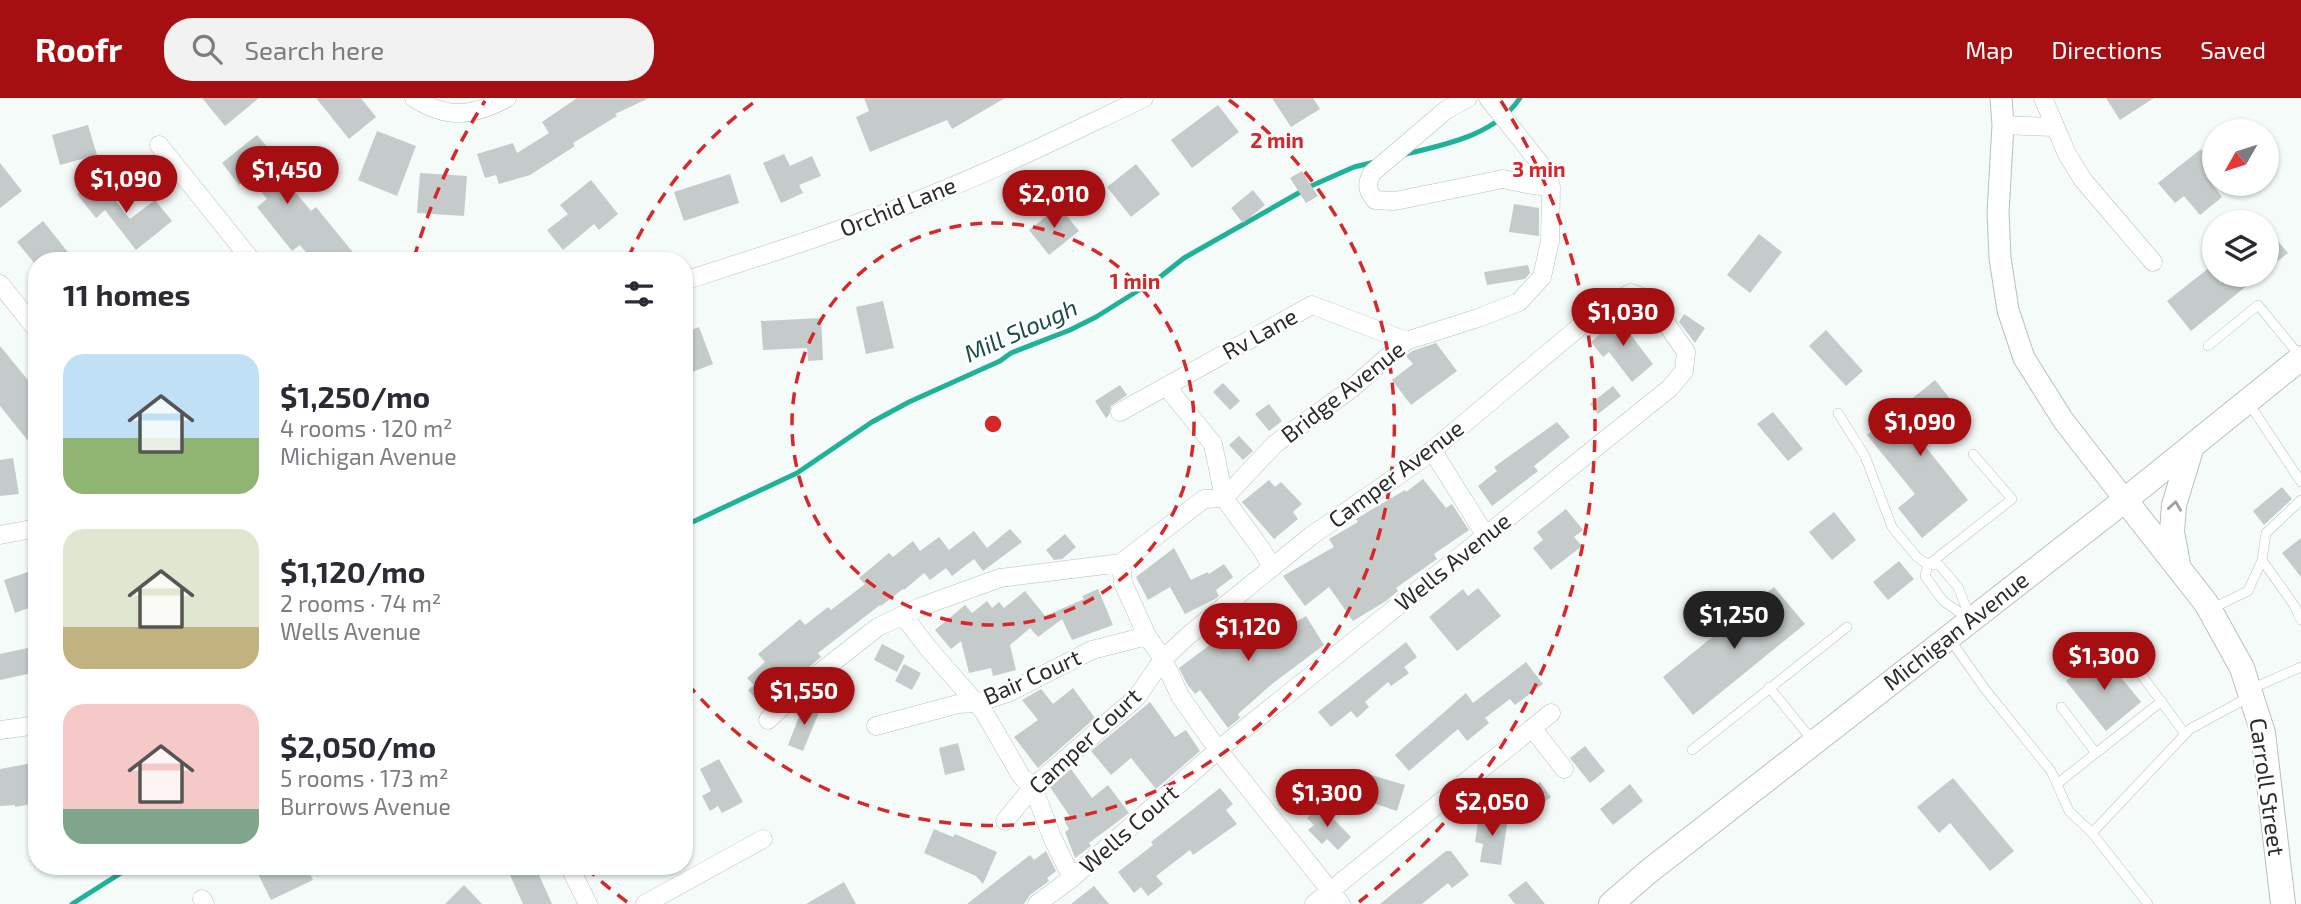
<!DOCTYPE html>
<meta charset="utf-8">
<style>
body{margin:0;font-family:"Exo 2",sans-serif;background:#f2f2f3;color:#2b2b33;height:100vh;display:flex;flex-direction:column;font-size:26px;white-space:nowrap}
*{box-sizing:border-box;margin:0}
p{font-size:23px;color:#7c7c81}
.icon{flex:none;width:38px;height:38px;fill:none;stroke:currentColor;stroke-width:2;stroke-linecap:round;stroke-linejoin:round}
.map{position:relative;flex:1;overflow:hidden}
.sheet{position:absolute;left:28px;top:154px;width:665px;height:623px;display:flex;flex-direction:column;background:#fff;border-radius:28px;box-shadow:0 2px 5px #0004}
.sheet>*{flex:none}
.needle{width:46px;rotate:231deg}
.controls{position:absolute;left:2202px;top:21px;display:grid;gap:14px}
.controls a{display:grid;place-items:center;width:77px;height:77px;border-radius:50%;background:#fff;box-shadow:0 2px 5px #0004;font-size:35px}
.price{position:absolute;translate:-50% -60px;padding:0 16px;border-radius:24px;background:#a50f12;color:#fff;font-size:23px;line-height:46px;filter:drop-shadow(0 2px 4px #0008)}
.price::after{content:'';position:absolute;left:50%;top:42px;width:21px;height:16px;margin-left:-10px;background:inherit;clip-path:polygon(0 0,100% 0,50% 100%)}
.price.selected{background:#222;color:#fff}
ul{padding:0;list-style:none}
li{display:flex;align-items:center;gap:21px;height:175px;padding:0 35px}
li span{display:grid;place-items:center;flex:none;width:196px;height:140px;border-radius:21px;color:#555}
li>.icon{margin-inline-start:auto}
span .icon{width:84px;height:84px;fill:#fffc;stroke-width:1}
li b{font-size:30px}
h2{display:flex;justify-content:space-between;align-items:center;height:84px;padding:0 35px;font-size:30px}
header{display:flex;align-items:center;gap:42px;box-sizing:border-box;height:98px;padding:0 35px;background:#a50f12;color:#fff}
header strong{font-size:33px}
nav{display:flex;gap:38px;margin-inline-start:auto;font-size:24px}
.search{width:490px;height:63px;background:#f2f2f3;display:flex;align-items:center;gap:18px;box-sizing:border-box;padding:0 24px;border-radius:28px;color:#7c7c81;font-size:26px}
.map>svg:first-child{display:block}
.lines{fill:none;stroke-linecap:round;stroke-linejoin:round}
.stream{stroke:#20b299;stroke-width:5}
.building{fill:#c5cbca}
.service-casing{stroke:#b9c0be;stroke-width:10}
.minor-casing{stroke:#b9c0be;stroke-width:19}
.tertiary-casing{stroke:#b9c0be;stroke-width:23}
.secondary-casing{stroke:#b9c0be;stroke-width:26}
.service{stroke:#fff;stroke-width:9}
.minor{stroke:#fff;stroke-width:18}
.tertiary{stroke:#fff;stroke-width:21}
.secondary{stroke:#fff;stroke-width:24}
.oneway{stroke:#9fa0a0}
.ring{fill:none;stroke:#d62828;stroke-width:3.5;stroke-dasharray:12 9}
.labels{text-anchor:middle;stroke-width:5;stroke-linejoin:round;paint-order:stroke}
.street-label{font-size:23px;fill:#2a2c2c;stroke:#fff}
.water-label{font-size:24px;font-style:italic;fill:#184f45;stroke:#fff}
.centre{fill:#d62828;stroke:#fff;stroke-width:3.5}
.ring-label{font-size:21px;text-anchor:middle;font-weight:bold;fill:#d62828;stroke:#fff;stroke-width:5;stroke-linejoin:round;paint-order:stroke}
</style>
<header>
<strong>Roofr</strong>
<div class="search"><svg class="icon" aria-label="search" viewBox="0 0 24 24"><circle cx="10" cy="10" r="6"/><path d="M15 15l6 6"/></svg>Search here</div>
<nav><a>Map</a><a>Directions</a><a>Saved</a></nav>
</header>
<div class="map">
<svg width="2301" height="806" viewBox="0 0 2301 806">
<rect width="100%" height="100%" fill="#f4fbf9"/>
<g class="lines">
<!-- stream -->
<path class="stream" d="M1402,57c41,-10 93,-19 118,-57
M684,428l113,-53 75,-51 37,-20 91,-41 11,-8 59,-23 26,-13 64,-40 24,-19 127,-72 43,-19 21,-5
M72,806l60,-38"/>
</g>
<!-- building -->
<path class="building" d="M202,0h57l-34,28z
M316,0h45l15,19 -27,22z
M577,0h72l-34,16 2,2 -44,27 2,3 -45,29 -31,9 -3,-9 -11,3 -8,-24 36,-11 4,10 32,-20 -7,-11z
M864,0h141l-53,31 -5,-9 -77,32 -14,-35 13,-6z
M1272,0h41l7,11 -29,18z
M2106,0h48l-34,22z
M1218,7l21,27 -47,36 -21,-28z
M88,27l9,30 -37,10 -8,-30z
M377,33l39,15 -19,50 -39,-16z
M257,37l18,21 -6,4 42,51 5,-4 44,54h-47l-13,-16 -8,6 -35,-44 10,-8 -18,-22 -10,8 -17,-22z
M2201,51l13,16v5l-8,6 16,21 -22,18 -16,-19 -9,7 -17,-20z
M784,56l6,12 22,-10 9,20 -22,9 4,8 -22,10 -18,-40z
M0,65l22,28 -22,17z
M1136,66l24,30 -29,23 -24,-30z
M1302,73l16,25 -12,7 -16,-25z
M420,75l47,3 -3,40 -47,-3z
M730,76l9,29 -55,18 -10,-29z
M97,80l33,41 25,-19 17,21 -36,29 -31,-40 -9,8 -19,-24z
M591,82l27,34 -19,16 -5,-6 -31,26 -16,-20 21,-16 -8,-9z
M1253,92l12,15 -22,18 -12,-15z
M1514,106l25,4v28l-30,-4z
M1059,108l20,25 -30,24 -20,-25z
M43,123l32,40h-38l-2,3 -18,-22z
M2266,129l22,26 -22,17z
M1759,136l23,18 -32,41 -23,-18z
M2214,166v11h46l-69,56 -24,-30z
M1528,167l2,8 -5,6 -38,6 -3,-13z
M883,203l11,47 -28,6 -10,-47z
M1624,215l13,15 -7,6 23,30 -21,18 -23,-30 -6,5 -12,-15z
M1684,216l21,14 -10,15 -16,-21z
M821,220l2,42 -15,1 -1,-13 -44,2 -2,-29z
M699,229l14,37 -29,11v-42z
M1826,232l37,41 -17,15 -37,-40z
M1436,245l21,28 -46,34 -19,-25 21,-16 -7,-8 6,-5z
M0,248l37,45v61l-37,-46z
M1935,282l24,30 -38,31 47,59 -46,38 -24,-30 17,-14 -48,-59z
M1223,285l17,18 -10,9 -17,-18z
M1120,287l7,10 -16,11 -2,9 -3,3 -11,-17z
M1613,288l8,10 -23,18 -8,-10z
M1269,306l13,17 -13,10 -14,-17z
M1773,314l30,37 -15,12 -31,-37z
M1557,324l13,15 -36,29 4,5 -46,35 -14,-20 19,-15 -3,-4z
M1239,338l14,15 -10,9 -14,-15z
M13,360l6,36 -19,2v-36z
M1423,381l23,29 6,-4 17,26 -35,24 3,5 -41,29 2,3 -12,10 -33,20 -24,-34 -24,19 -22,-30 51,-29 -5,-8 29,-17 -2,-3 20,-12 29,-17 1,2z
M1269,382l6,7 6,-5 21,22 -9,8 5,7 -24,20 -32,-37z
M2282,389l10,12 -28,26 -11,-14z
M1566,411l17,21 -9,7 8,9 -31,24 -18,-22 10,-8 -6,-8z
M1834,414l22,28 -24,20 -23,-28z
M1010,431l12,13 -39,29 -9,-12 -22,17 -6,-8 -16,12 -6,-7 -20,17 -1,-1 -22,17 -1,-1 -62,48 3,4 -41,35 -4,-4 -17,15 -11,-13 6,-5 -7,-7 18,-16 -7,-8 42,-35 5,6 23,-18 3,3 34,-26 -6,-6 30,-25 4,4 20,-16 7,10 19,-14 10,13 25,-19 13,17z
M1065,436l11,13 -14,12 -8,1 -8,-10z
M2301,440v39l-19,-24z
M1174,450l17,32 17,-8 1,2 15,-10 9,13 -17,13 3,6 -4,3 -30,15 -15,-27 -22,13 -12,-23z
M1899,463l15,18 -26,21 -15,-18z
M37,471v36l-22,8 -11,-33z
M1774,489l31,37 -112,91 -30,-38z
M1478,490l23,28 -44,35 -28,-34 34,-28 5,7z
M1098,491l15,36 -41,15 -10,-21 -24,18 -8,-9 -20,17 6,25 -23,6 -2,-8 -22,5 -8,-32 -10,8 -16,-19 30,-25 7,8 15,-12 5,7 7,-6 5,6 21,-17 20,25 39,-17 -2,-3z
M1259,510l19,25 28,-17 18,29 -52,39 -34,30 2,4 -12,10 -28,-38 -5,4 -8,-10 -8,-16z
M1406,544l11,15 -13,10 5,6 -18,13 -3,-4 -23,20 4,5 -12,11 -6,-7 -20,16 -13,-15z
M882,546l23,12 -8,16 -23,-12z
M37,548v26l-37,8v-26z
M2101,555l40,49 -35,29 -40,-50z
M1526,564l17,22 -28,21 -5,-6 -25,19 4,5 -22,18 -9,-12 -49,42 -14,-16 71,-62 7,10z
M904,566l17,9 -9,17 -17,-9z
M1073,590l22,30 -57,50 -24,-31 24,-17 -16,-20 19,-11 12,15z
M1150,604l25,35 11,-7 14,21 -44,38 -25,-31 -20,17 -20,-24z
M804,606l16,6 -17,41 -15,-6z
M958,645l7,27 -20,5 -6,-27z
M1585,648l20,25 -15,12 -20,-25z
M719,661l24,43 -21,11 -4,-7 -8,5 -8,-15 9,-5 -11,-22z
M32,665l2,14 3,-1v27l-22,4v-2l-15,1v-37z
M1071,671l21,29 16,-13 21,28 -40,30 2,3 -16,12 -10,-26 4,-3 -4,-7 6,-4 -21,-31z
M1358,673l47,14 -8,26 -24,-8 2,-7 -23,-7z
M1953,680l61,73 -24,20 -40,-48 -11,10 -22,-26z
M1540,684l11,15 -14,11 4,6 -9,6h-5l-14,-18z
M1630,686l13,17 -30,24 -13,-16z
M1220,690l13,16 -7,6 11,14 -44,31 -3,-5 -34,26 7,8 -15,12 -7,-9 -7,6 -16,-21 35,-27 -2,-3z
M1320,707l31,32 -13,13 -11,-11 -5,5 -14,-14 6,-5 -7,-7z
M1479,716l29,4 -7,47 -21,-3 3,-18 -8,-2z
M934,731l19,8 2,-3 42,18 -14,32 -7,-8 -52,-23z
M1046,753l10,20 -9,7 2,3 -19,14 -6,9h-57l63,-49 4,5z
M1446,753h5l18,24 -17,13 -4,-5 -26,21h-42z
M275,768h31l7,14 -42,20 -13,-26z
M506,768h29l17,38h-29z
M1526,783l19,23h-30l-7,-9z
M844,784l12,22h-50z
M464,787l18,19h-37z
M1094,788l15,18h-38z"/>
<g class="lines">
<!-- service casing -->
<g class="service-casing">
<path id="service" d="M2208,248l50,-41 42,51
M2248,304l53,80
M1838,315l27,43 27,71 25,30 11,8 84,-66 -39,-45
M2262,462l32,45 7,15
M1928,467h11l19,22 13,33 -28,-19 -18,-25z
M2213,510l35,-17 14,-31 4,-27 35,-33
M1949,540l36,51 66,82 18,40 23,22 98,-104 61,-33
M2124,553l61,83
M1769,589l44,54
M2251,591l50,-22
M1692,652l155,-123
M2096,655l66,-52
M2057,686l39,-31 -35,-46
M2092,735l56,71"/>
</g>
<!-- minor casing -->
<g class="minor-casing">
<path id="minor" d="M414,0c34,22 59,18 93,0
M1468,0l-22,12 -74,63c-6,12 -5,17 3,27l20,1 108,-22 29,6 19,2 -5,-16 -58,-73
M2043,0l24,56 16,26 70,82
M2003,27l51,2
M159,47l93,116
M684,183c81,-26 163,-52 242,-84 74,-29 146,-65 218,-99
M0,186l37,46
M1166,288l47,58 11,54 38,52 10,18
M1120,314l192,-107 94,36
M1432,352l54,86
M0,437l37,-7
M1121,465l83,-64 20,-1 51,-54 76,-55 55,-48 72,-23 41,-16 23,-25 8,-36 1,-54
M1121,465l2,20 24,53 16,23 17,37 38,54 123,154
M903,517l25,33 56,64 37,64 12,11 19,50 20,41
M768,622l46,-43 64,-50 42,-20 80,-29 121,-15
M876,628l82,-22 18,-1 32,-10 84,-43 55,-14
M1533,631l31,40
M0,632l37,-5
M1005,723l28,-34 104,-90 26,-38 27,-25 121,-98 112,-78 179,-150 29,-15 19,7 36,52 -2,19 -14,17 -452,362 -146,128 -35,26
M569,768l19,38
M202,801l3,5
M645,806l118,-65
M1314,806l237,-191"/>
</g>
<!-- tertiary casing -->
<g class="tertiary-casing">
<path id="tertiary" d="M2001,0l2,27 -5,88 2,45 8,52 16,48 39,62 62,80"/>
</g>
<!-- secondary casing -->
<g class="secondary-casing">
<path id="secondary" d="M2125,402l81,103 36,65 21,65 20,171
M2178,466l-6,-32 2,-27 18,-59
M1611,806l37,-32 477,-372 176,-142"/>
</g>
<!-- service -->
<use href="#service" class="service"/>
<!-- minor -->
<use href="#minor" class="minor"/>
<!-- tertiary -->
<use href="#tertiary" class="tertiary"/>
<!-- secondary -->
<use href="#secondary" class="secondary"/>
</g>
<!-- one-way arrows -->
<defs><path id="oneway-chevron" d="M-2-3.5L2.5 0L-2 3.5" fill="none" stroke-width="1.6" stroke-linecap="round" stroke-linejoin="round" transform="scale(1.75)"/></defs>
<use class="oneway" href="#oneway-chevron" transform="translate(2175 408) rotate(-82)"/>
<!-- distance rings -->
<g class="ring">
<circle cx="993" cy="326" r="201"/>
<path d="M628 160A401 401 0 0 1 757 2M1229 2A401 401 0 1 1 686 584"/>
<path d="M627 804A602 602 0 0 1 586 770M414 160A602 602 0 0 1 485 3M1501 3A602 602 0 0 1 1359 804"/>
</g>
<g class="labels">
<!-- street labels -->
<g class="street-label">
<text transform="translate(898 109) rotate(-22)" y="8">Orchid Lane</text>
<text transform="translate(1260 236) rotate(-29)" y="8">Rv Lane</text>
<text transform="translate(1343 294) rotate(-38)" y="8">Bridge Avenue</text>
<text transform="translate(1396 376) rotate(-37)" y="8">Camper Avenue</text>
<text transform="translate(1453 464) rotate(-39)" y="8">Wells Avenue</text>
<text transform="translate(1956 533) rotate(-38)" y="8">Michigan Avenue</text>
<text transform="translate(1032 579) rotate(-24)" y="8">Bair Court</text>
<text transform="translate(1085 643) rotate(-43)" y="8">Camper Court</text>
<text transform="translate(2267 689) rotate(82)" y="8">Carroll Street</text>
<text transform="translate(1129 731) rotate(-41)" y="8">Wells Court</text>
</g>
<!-- water labels -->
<g class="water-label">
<text transform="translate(1021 233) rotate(-24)" y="8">Mill Slough</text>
</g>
</g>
<circle cx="993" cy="326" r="10" class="centre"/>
<g class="ring-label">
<text x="1277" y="50">2 min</text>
<text x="1539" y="79">3 min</text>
<text x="1135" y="191">1 min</text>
</g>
</svg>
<div class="controls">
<a><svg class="needle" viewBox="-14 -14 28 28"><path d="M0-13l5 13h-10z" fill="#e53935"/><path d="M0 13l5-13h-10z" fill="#7c7c81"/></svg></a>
<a><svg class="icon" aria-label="layers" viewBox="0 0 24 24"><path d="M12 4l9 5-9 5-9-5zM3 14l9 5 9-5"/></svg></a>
</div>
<b class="price" style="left:287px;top:108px">$1,450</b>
<b class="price" style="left:126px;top:117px">$1,090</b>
<b class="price" style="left:1054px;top:132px">$2,010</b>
<b class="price" style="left:1623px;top:250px">$1,030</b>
<b class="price" style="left:1920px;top:360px">$1,090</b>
<b class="price selected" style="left:1734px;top:553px">$1,250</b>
<b class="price" style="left:1248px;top:565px">$1,120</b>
<b class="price" style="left:2104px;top:594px">$1,300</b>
<b class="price" style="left:804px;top:629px">$1,550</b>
<b class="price" style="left:1327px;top:731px">$1,300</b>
<b class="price" style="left:1492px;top:740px">$2,050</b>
<section class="sheet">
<h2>11 homes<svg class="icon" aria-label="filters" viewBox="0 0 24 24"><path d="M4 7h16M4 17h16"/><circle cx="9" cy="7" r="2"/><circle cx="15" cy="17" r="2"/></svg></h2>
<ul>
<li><span style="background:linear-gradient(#bfe0f5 60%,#8fb573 0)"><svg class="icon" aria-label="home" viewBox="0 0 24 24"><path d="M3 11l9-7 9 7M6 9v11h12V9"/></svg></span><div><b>$1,250/mo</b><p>4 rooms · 120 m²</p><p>Michigan Avenue</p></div></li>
<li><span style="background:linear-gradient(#dfe7d0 70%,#c2b280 0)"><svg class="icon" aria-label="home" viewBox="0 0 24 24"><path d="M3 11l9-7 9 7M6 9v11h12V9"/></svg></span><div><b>$1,120/mo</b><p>2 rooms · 74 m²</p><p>Wells Avenue</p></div></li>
<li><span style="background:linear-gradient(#f6c9c9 75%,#7fa58c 0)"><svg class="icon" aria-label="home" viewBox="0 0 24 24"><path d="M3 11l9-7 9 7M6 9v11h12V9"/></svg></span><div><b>$2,050/mo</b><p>5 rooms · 173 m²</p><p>Burrows Avenue</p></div></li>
</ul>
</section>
</div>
